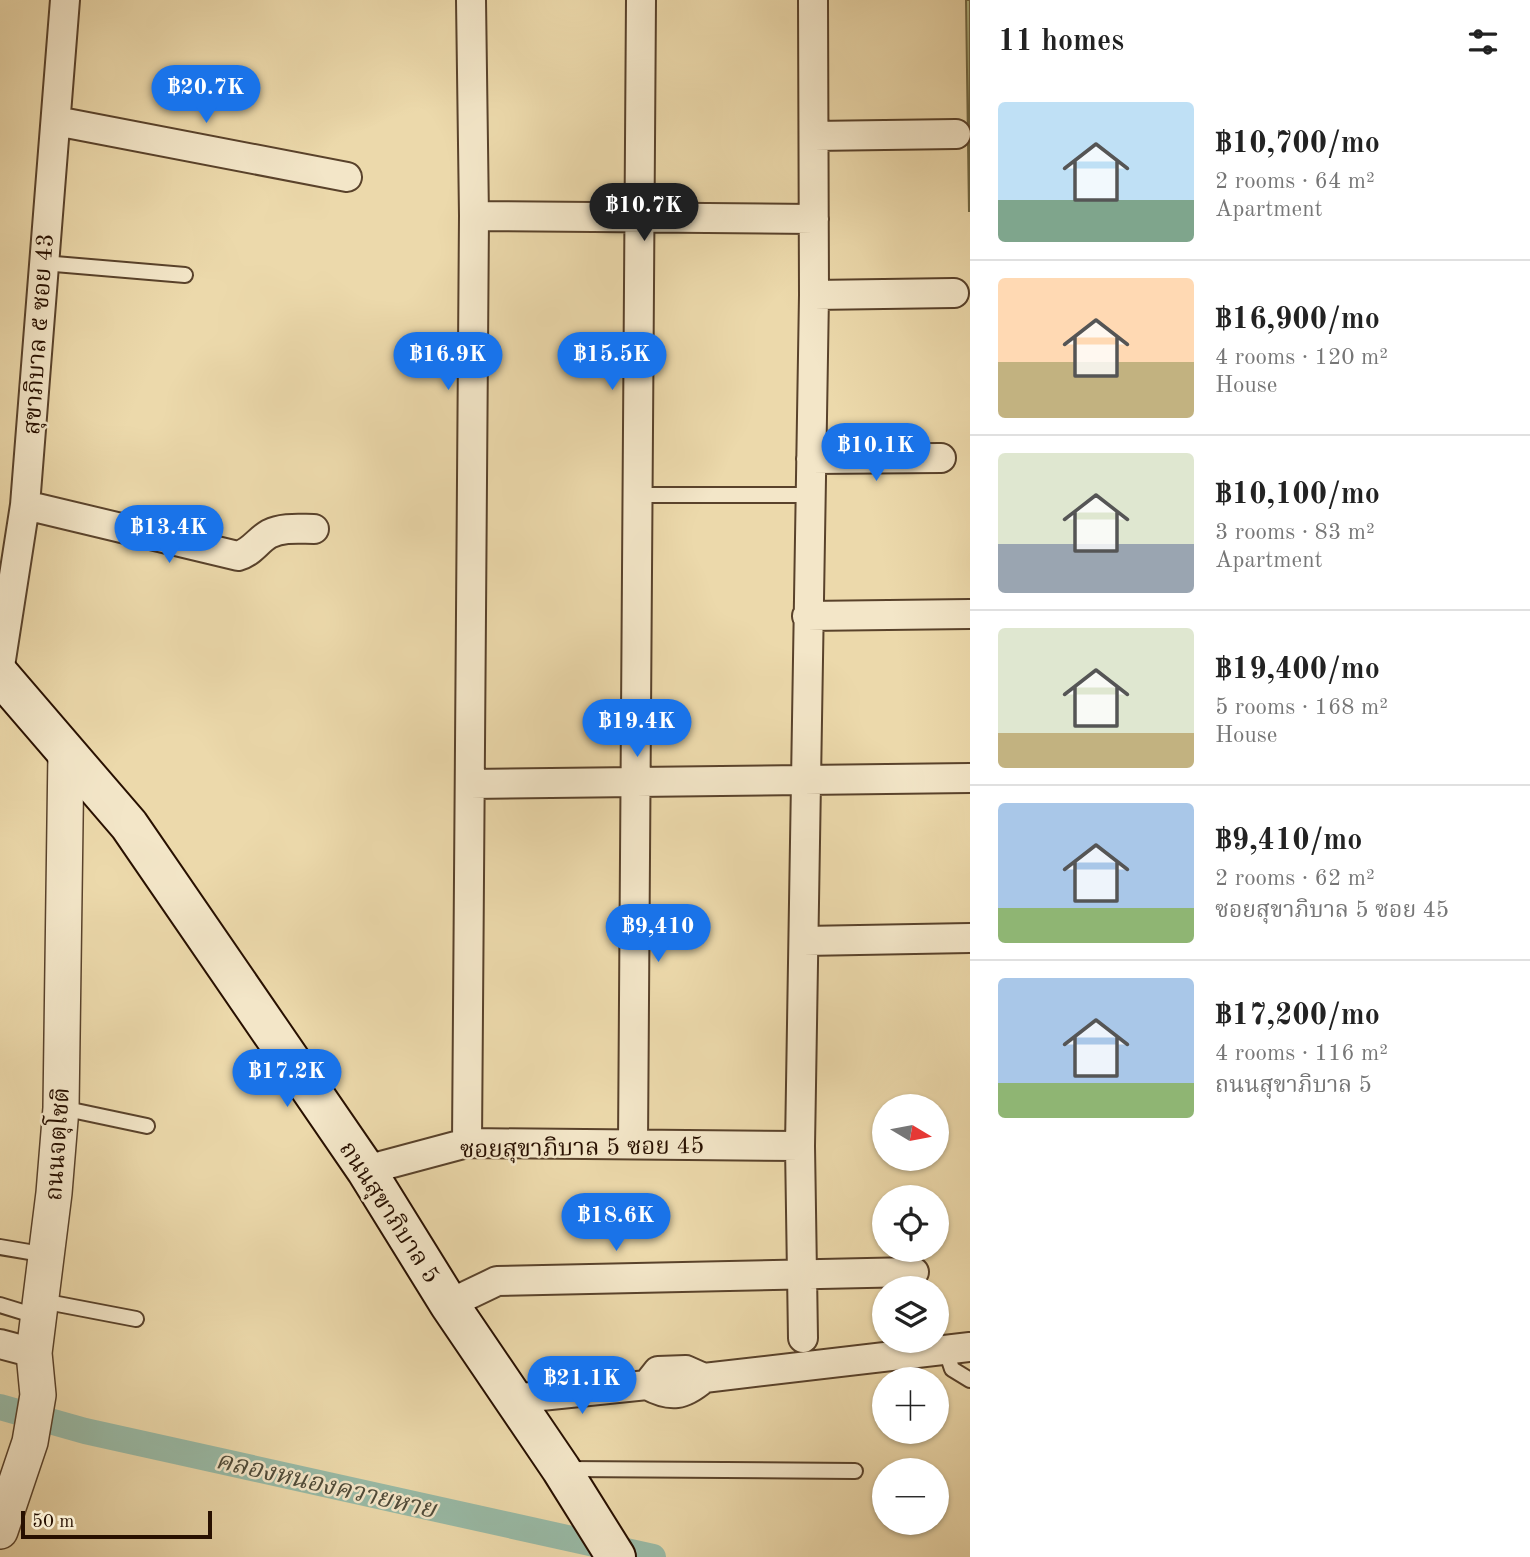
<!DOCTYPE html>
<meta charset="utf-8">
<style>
body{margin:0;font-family:"Old Standard TT","Noto Serif Thai",serif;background:#f2f2f2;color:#222;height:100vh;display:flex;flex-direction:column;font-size:26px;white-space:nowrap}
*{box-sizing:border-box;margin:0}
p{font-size:23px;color:#767676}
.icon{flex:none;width:38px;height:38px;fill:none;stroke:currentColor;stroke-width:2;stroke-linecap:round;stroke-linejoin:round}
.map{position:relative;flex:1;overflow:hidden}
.panel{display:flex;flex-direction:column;background:#fff;width:560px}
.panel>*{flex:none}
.needle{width:46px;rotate:100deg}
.tools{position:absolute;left:872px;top:1094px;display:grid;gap:14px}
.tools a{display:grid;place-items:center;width:77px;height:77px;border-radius:50%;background:#fff;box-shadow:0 2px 5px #0004;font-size:35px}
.scale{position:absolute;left:21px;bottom:18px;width:191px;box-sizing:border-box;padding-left:7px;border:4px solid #281000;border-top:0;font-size:19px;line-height:24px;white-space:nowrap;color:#281000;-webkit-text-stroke:5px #f3e6c8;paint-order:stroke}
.price{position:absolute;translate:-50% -60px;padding:0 16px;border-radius:24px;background:#1a73e8;color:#fff;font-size:23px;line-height:46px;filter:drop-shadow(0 2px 4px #0008)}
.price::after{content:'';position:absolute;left:50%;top:42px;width:21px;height:16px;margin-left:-10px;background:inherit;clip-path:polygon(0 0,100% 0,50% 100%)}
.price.on{background:#222;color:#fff}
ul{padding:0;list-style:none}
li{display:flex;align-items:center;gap:21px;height:175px;padding:0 28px}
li+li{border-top:2px solid #e0e0e0}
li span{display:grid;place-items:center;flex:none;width:196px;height:140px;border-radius:7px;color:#555}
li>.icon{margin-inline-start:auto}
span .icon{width:84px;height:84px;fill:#fffc;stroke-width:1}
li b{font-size:30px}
h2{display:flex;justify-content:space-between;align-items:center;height:84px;padding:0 28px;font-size:30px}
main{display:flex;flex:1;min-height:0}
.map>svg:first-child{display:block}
.green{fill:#b7bf89;stroke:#706844;stroke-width:2}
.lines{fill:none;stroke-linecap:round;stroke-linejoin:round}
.canal{stroke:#99baa6;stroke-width:26}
.service-casing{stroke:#59422b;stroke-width:18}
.minor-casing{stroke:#59422b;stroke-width:32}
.tertiary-casing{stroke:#59422b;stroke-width:38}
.secondary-casing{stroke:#281000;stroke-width:42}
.service{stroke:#f3e6c8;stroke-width:14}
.minor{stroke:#f3e6c8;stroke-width:28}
.tertiary{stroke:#f3e6c8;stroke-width:35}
.secondary{stroke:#f3e6c8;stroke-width:38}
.labels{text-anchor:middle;stroke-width:5;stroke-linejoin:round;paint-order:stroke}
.street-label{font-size:24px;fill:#281000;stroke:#f3e6c8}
.water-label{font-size:26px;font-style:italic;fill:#504c3a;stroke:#f3e6c8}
</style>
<main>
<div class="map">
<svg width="970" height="1557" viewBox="0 0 970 1557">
<rect width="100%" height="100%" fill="#ecd9ab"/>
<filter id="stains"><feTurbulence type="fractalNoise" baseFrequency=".00286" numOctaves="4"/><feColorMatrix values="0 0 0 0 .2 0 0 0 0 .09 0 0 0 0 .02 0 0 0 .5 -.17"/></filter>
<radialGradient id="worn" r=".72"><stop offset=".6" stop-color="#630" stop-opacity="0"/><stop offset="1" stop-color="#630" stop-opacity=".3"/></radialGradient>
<!-- green -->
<path class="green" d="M966,0h4l-1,212z"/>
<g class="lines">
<!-- canal -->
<path class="canal" d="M0,1407l85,24 568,126"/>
<!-- service casing -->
<g class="service-casing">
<path id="service" d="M43,263l142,12
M636,495h174
M62,1108l85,18
M0,1247l47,8
M42,1301l94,18
M0,1305l39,12
M946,1351l6,18 18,11
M566,1469l289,2"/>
</g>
<!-- minor casing -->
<g class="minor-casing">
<path id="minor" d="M56,121l291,56
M814,136l142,-2
M474,216l340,3
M814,295l140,-2
M811,459l130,-1
M25,505l213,51c14,-4 19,-15 31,-22 14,-7 30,-5 45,-5
M807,616l163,-2
M0,666l25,-161 40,-505
M470,784l500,-6
M804,941l166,-3
M467,1143l7,-927 -3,-216
M633,1144l8,-1144
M366,1170l101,-27 333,3
M449,1304l48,-23 417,-9
M803,1338l-3,-192 14,-851 -1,-295
M0,1344l34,9
M647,1385l11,-14 28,-1 18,8
M512,1399l135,-14c24,13 36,11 57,-7l266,-31"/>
</g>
<!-- tertiary casing -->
<g class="tertiary-casing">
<path id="tertiary" d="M0,1531l30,-89 8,-47 -4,-42 20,-160 7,-85 5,-357"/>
</g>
<!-- secondary casing -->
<g class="secondary-casing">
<path id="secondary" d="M0,675l129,150 237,345 83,134 112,165 55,88"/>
</g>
<!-- service -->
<use href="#service" class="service"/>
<!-- minor -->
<use href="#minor" class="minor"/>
<!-- tertiary -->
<use href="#tertiary" class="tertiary"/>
<!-- secondary -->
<use href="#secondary" class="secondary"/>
</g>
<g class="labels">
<!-- street labels -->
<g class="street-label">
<text transform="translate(38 334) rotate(-86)" y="8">สุขาภิบาล ๕ ซอย 43</text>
<text transform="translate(57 1144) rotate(-86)" y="8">ถนนจตุโชติ</text>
<text transform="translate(582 1147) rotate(-1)" y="8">ซอยสุขาภิบาล 5 ซอย 45</text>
<text transform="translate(390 1212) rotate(57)" y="8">ถนนสุขาภิบาล 5</text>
</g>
<!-- water labels -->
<g class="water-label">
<text transform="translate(326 1484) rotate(13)" y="9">คลองหนองควายหาย</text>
</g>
</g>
<rect width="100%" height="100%" filter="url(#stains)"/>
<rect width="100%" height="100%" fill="url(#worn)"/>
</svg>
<div class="tools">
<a><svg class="needle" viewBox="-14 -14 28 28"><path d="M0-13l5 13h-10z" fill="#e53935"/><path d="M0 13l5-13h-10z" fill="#767676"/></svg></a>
<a><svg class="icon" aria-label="locate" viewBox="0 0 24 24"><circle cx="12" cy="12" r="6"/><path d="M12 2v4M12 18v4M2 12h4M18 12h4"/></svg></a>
<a><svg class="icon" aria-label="layers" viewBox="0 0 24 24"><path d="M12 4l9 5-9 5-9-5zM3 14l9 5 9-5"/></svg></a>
<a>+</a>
<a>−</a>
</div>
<div class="scale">50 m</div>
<b class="price" style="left:206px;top:125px">฿20.7K</b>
<b class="price on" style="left:644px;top:243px">฿10.7K</b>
<b class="price" style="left:448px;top:392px">฿16.9K</b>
<b class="price" style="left:612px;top:392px">฿15.5K</b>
<b class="price" style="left:876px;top:483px">฿10.1K</b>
<b class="price" style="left:169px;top:565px">฿13.4K</b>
<b class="price" style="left:637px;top:759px">฿19.4K</b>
<b class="price" style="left:658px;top:964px">฿9,410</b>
<b class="price" style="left:287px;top:1109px">฿17.2K</b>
<b class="price" style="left:616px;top:1253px">฿18.6K</b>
<b class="price" style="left:582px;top:1416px">฿21.1K</b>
</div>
<section class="panel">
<h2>11 homes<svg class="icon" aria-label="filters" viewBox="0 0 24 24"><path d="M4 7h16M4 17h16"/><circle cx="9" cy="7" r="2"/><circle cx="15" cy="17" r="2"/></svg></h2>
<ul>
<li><span style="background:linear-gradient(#bfe0f5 70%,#7fa58c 0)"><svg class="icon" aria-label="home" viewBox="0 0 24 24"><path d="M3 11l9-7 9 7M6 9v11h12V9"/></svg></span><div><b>฿10,700/mo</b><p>2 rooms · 64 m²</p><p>Apartment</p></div></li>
<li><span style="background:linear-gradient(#ffd9b3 60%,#c2b280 0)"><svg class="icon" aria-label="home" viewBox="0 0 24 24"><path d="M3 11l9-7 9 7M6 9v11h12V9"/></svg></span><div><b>฿16,900/mo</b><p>4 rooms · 120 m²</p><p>House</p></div></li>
<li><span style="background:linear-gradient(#dfe7d0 65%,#9aa5b1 0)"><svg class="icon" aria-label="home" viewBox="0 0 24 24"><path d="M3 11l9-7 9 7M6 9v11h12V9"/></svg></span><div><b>฿10,100/mo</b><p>3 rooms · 83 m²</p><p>Apartment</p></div></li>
<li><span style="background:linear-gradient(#dfe7d0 75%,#c2b280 0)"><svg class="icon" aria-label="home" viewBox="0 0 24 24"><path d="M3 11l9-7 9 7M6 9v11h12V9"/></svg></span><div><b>฿19,400/mo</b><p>5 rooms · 168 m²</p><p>House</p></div></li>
<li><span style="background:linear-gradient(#a9c7e8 75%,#8fb573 0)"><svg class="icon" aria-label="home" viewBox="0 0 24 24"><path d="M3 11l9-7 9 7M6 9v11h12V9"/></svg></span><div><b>฿9,410/mo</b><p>2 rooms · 62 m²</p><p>ซอยสุขาภิบาล 5 ซอย 45</p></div></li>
<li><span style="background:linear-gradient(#a9c7e8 75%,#8fb573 0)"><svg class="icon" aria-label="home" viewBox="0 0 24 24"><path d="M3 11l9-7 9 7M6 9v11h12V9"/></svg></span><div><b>฿17,200/mo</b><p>4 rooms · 116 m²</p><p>ถนนสุขาภิบาล 5</p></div></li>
</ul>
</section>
</main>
